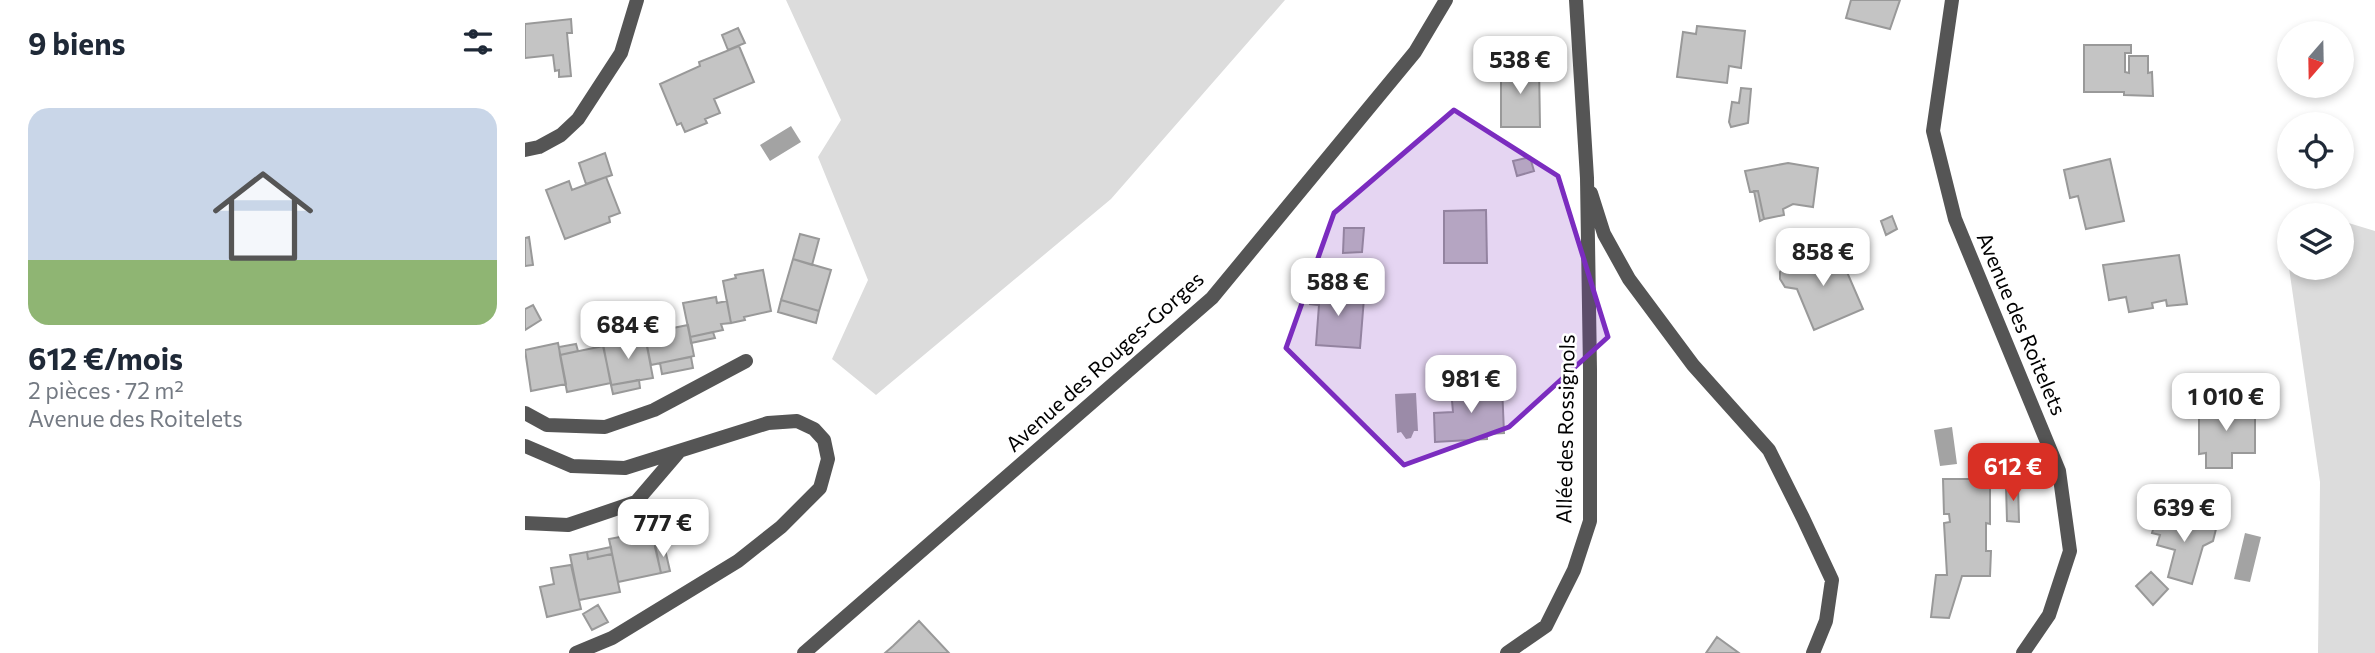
<!DOCTYPE html>
<html lang="fr">
<meta charset="utf-8">
<style>
body{margin:0;font-family:Commissioner,sans-serif;background:#f6f6f7;color:#1f2937;height:100vh;display:flex;flex-direction:column;font-size:26px;white-space:nowrap}
*{box-sizing:border-box;margin:0}
p{font-size:23px;color:#747a83}
.icon{flex:none;width:38px;height:38px;fill:none;stroke:currentColor;stroke-width:2;stroke-linecap:round;stroke-linejoin:round}
.map{position:relative;flex:1;overflow:hidden}
.panel{display:flex;flex-direction:column;background:#fff;width:525px}
.panel>*{flex:none}
.needle{width:46px;rotate:200deg}
.fabs{position:absolute;left:1752px;top:21px;display:grid;gap:14px}
.fabs a{display:grid;place-items:center;width:77px;height:77px;border-radius:50%;background:#fff;box-shadow:0 4px 10px #0003;font-size:35px}
.price{position:absolute;translate:-50% -60px;padding:0 16px;border-radius:14px;background:#fff;color:#222;font-size:23px;line-height:46px;filter:drop-shadow(0 2px 4px #0008)}
.price::after{content:'';position:absolute;left:50%;top:42px;width:21px;height:16px;margin-left:-10px;background:inherit;clip-path:polygon(0 0,100% 0,50% 100%)}
.price.current{background:#d93025;color:#fff}
ul{padding:0;list-style:none}
li{display:grid;align-content:center;gap:14px;height:371px;padding:0 28px}
li span{display:grid;place-items:center;height:217px;border-radius:21px;color:#555}
li>.icon{margin-inline-start:auto}
span .icon{width:126px;height:126px;fill:#fffc;stroke-width:1}
li b{font-size:30px}
h2{display:flex;justify-content:space-between;align-items:center;height:84px;padding:0 28px;font-size:30px}
main{display:flex;flex:1;min-height:0}
.map>svg:first-child{display:block}
.green{fill:#dcdcdc}
.water{fill:#a3a3a3}
.building{fill:#c4c4c4;stroke:#999;stroke-width:2}
.lines{fill:none;stroke-linecap:round;stroke-linejoin:round}
.minor{stroke:#555;stroke-width:14}
.marked{fill:#7b2cbf;fill-opacity:0.2;stroke:#7b2cbf;stroke-width:5;stroke-linejoin:round}
.labels{text-anchor:middle;stroke-width:5;stroke-linejoin:round;paint-order:stroke}
.street-label{font-size:21px;fill:#000;stroke:#fff}
</style>
<main>
<section class="panel">
<h2>9 biens<svg class="icon" aria-label="filters" viewBox="0 0 24 24"><path d="M4 7h16M4 17h16"/><circle cx="9" cy="7" r="2"/><circle cx="15" cy="17" r="2"/></svg></h2>
<ul>
<li><span style="background:linear-gradient(#c9d6e8 70%,#8fb573 0)"><svg class="icon" aria-label="home" viewBox="0 0 24 24"><path d="M3 11l9-7 9 7M6 9v11h12V9"/></svg></span><div><b>612 €/mois</b><p>2 pièces · 72 m²</p><p>Avenue des Roitelets</p></div></li>
</ul>
</section>
<div class="map">
<svg width="1850" height="653" viewBox="0 0 1850 653">
<rect width="100%" height="100%" fill="#fff"/>
<!-- green -->
<path class="green" d="M261,0h499l-174,199 -235,196 -44,-36 36,-79 -50,-123 23,-37z
M1817,221l33,10v422h-57l2,-171 -31,-214h52z"/>
<!-- water -->
<path class="water" d="M266,126l10,16 -31,19 -10,-16z
M891,393l2,38h-4l-3,7 -5,1 -5,-7 -4,1 -2,-39z
M1427,427l5,37 -17,2 -6,-36z
M1720,533l16,4 -11,45 -16,-3z"/>
<!-- building -->
<path class="building" d="M1326,0h49l-10,29 -44,-11z
M46,19l1,14h-5l4,43 -12,1v-7l-4,1 -2,-16 -28,3v-34z
M1172,26l48,5 -4,37 -12,-2 -2,17 -50,-6 6,-45 13,2z
M213,28l7,15 -17,7 -6,-15z
M1559,45h47v8h-6v19l4,1v-17h19v17l4,-1 1,24 -29,-1v-3h-40z
M214,46l15,36 -40,17 6,14 -15,6 2,4 -22,9 -4,-9 -4,2 -17,-41 40,-18 -1,-4z
M1014,65l1,62h-39v-61z
M1216,88l10,1 -3,34 -17,4 -2,-5 3,-20 7,1z
M80,153l7,22 -26,9 -7,-21z
M1005,157l4,14 -17,5 -4,-15z
M1585,159l14,62 -38,8 -8,-33 -8,2 -6,-28z
M1263,163l30,5 -5,39 -20,-3 -10,5 1,6 -20,4 -6,-28 -8,1 -5,-21z
M81,177l14,36 -11,4 1,5 -45,17 -19,-49 23,-9 3,9z
M1229,191h4l6,28 -4,2z
M961,210l1,53h-43v-52z
M1367,216l5,13 -11,6 -5,-14z
M819,228h20l-2,24 -19,1z
M275,234l19,5 -7,26 -19,-6z
M4,237l4,28 -8,1v-28z
M1312,249l26,60 -49,21 -17,-41 -12,-2 -5,-8v-7l8,-10 7,-1 6,3z
M1654,255l8,49 -20,2 -1,-6 -14,3 1,5 -24,4 -3,-15 -17,3 -6,-35z
M268,259l38,11 -12,41 -38,-11z
M238,270l8,41 -27,6 1,3 -14,3 -8,-42 13,-3 -1,-3z
M786,287l38,3 -1,7 16,1 -4,50 -44,-3 3,-40 -9,-1z
M191,297l1,6 10,-2 4,22 -10,1 2,6 -33,7 -7,-34z
M256,300l38,11 -3,12 -38,-11z
M8,305l8,15 -16,10v-21z
M116,314l4,22 -42,8 -4,-21z
M163,325l6,31 -43,9 -6,-29 9,-1 -1,-3z
M188,332l2,6 -24,5 -1,-6z
M120,336l8,42 -42,7 -8,-41z
M33,343l8,41 -35,7 -6,-41z
M51,344l2,7 -18,4 -1,-8z
M78,346l8,37 -44,9 -7,-37z
M166,357l2,11 -31,6 -2,-11z
M114,380l1,8 -27,6 -2,-9z
M977,386l2,47 -17,1v5l-52,3 -1,-29 19,-1 -2,-23z
M1717,397l1,17 12,1v38h-23v15h-26v-15l-7,1v-39h13v-17z
M1418,479h47v45l-4,-1v28h5l-1,25h-28l-13,42 -18,-1 5,-42h11l-3,-52 6,-1 -1,-8h-5z
M1481,485h12l1,37 -12,-1z
M1632,516l22,6 10,-4 28,7 -4,16 -10,5 -11,38 -24,-7 7,-27 -18,-5 3,-10 -8,-2z
M127,531l9,42 -43,9 -9,-43z
M139,545l6,26 -9,2 -6,-26z
M86,547l1,7 -24,5 -1,-7z
M62,552l1,7 24,-5 8,38 -41,8 -9,-45z
M46,565l10,44 -34,8 -7,-30 14,-3 -3,-16z
M1626,572l17,17 -15,16 -17,-19z
M73,605l10,17 -16,8 -9,-16z
M394,621l30,32h-64l8,-7z
M1192,637l22,16h-33z"/>
<g class="lines">
<!-- minor -->
<path class="minor" d="M1427,0l-19,131 22,88 104,252 11,80 -21,64 -26,38
M0,150l14,-3 22,-12 17,-16 43,-66 16,-53
M1066,193l13,41 25,45 64,86 76,85 34,68 29,62 -6,41 -13,32
M0,413l22,12 58,2 49,-17 92,-49
M0,446l47,20 53,2 143,-45 29,-2 17,8 10,11 4,19 -8,29 -39,39 -43,34 -126,77 -36,15
M0,523l43,2 68,-23 42,-49
M279,653l408,-355 203,-246 31,-52
M982,653l39,-27 28,-56 16,-49v-151l-3,-192 -11,-178"/>
</g>
<!-- marked area -->
<path class="marked" d="M929,110l104,66 50,161 -99,90 -105,38 -118,-117 48,-135z"/>
<g class="labels">
<!-- street labels -->
<g class="street-label">
<text transform="translate(1496 324) rotate(67)" y="7">Avenue des Roitelets</text>
<text transform="translate(580 362) rotate(-42)" y="7">Avenue des Rouges-Gorges</text>
<text transform="translate(1041 429) rotate(-89)" y="7">Allée des Rossignols</text>
</g>
</g>
</svg>
<div class="fabs">
<a><svg class="needle" viewBox="-14 -14 28 28"><path d="M0-13l5 13h-10z" fill="#e53935"/><path d="M0 13l5-13h-10z" fill="#747a83"/></svg></a>
<a><svg class="icon" aria-label="locate" viewBox="0 0 24 24"><circle cx="12" cy="12" r="6"/><path d="M12 2v4M12 18v4M2 12h4M18 12h4"/></svg></a>
<a><svg class="icon" aria-label="layers" viewBox="0 0 24 24"><path d="M12 4l9 5-9 5-9-5zM3 14l9 5 9-5"/></svg></a>
</div>
<b class="price" style="left:995px;top:96px">538 €</b>
<b class="price" style="left:1298px;top:288px">858 €</b>
<b class="price" style="left:813px;top:318px">588 €</b>
<b class="price" style="left:103px;top:361px">684 €</b>
<b class="price" style="left:946px;top:415px">981 €</b>
<b class="price" style="left:1701px;top:433px">1 010 €</b>
<b class="price current" style="left:1488px;top:503px">612 €</b>
<b class="price" style="left:1659px;top:544px">639 €</b>
<b class="price" style="left:138px;top:559px">777 €</b>
</div>
</main>
